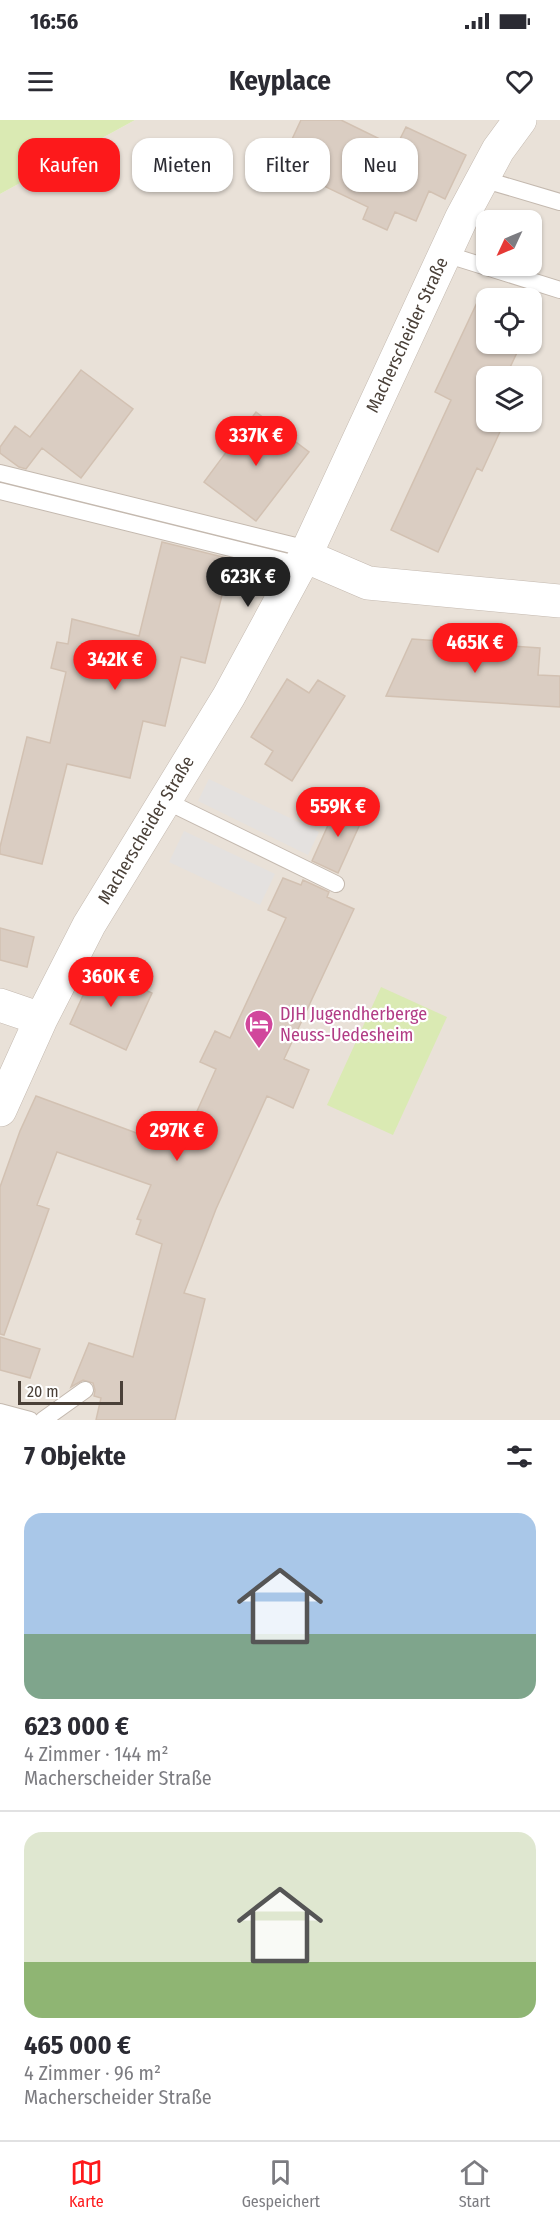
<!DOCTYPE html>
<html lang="de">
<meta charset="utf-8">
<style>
body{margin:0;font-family:"Fira Sans Condensed",sans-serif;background:#f7f7f7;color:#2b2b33;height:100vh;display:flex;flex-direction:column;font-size:22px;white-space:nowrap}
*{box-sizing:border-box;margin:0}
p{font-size:20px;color:#7c7c81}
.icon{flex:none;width:33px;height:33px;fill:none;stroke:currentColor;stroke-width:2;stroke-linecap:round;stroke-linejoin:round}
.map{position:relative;height:1300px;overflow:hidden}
.panel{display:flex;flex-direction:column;background:#fff;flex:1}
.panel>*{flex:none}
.hud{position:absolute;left:18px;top:18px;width:525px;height:54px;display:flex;gap:12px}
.needle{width:39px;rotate:226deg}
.tools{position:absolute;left:476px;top:90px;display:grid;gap:12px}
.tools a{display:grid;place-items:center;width:66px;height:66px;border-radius:12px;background:#fff;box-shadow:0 2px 4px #0004;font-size:30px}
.scale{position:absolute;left:18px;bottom:15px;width:105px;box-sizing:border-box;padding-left:6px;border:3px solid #4a4038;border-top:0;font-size:16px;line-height:21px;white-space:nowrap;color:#4a4038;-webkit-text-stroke:4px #fff;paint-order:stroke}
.price{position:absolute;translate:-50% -51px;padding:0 14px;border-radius:21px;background:#fd191b;color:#fff;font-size:20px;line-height:39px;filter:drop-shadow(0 2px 3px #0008)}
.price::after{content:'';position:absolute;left:50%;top:36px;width:18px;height:14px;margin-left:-9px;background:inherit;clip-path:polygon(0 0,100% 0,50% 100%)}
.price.active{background:#222;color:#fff}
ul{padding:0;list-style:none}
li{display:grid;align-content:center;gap:12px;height:318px;padding:0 24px}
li+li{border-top:2px solid #e1e1e2}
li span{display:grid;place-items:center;height:186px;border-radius:18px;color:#555}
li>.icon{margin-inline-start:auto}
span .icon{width:108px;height:108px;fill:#fffc;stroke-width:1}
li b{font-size:26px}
h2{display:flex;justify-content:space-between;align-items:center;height:72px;padding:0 24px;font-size:26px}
.chip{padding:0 21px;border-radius:18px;background:#fff;box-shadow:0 2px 4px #0004;font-size:21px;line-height:54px}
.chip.active{background:#fd191b;color:#fff}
.status{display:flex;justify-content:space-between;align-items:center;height:42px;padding:0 30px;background:#fff;direction:ltr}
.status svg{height:16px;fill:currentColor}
header{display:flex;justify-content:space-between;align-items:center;height:78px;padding:0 24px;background:#fff;font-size:27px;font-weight:700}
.menu{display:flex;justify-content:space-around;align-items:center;height:84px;border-top:2px solid #e1e1e2;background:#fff;font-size:16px;color:#7c7c81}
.menu a{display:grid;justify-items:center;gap:3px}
.menu .active{color:#fd191b}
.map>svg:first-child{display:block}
.residential{fill:#e9e1d8;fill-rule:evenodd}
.green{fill:#daeab3}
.parking{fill:#e4e1df}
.building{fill:#dacdc2;stroke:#d2c1b2;stroke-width:1.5}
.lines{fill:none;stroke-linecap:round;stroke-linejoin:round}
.service-casing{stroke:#c4b9af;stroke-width:18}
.minor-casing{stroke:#c4b9af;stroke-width:34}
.service{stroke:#fff;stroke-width:16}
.minor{stroke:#fff;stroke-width:33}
.labels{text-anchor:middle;stroke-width:4.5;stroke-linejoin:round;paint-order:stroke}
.street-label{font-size:18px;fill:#4a4038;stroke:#fff}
.hotel-label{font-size:18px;fill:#b23c85;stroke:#fff;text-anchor:start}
</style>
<div class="status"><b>16:56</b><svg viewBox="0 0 49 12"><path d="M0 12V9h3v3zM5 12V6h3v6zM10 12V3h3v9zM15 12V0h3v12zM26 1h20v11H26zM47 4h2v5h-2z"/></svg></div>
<header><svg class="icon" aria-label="menu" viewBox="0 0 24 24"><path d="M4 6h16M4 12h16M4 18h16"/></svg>Keyplace<svg class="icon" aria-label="heart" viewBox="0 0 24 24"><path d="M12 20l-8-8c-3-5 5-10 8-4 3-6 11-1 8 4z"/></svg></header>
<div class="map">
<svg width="560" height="1300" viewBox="0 0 560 1300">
<rect width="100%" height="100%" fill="#f5f0ea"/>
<!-- residential -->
<path class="residential" d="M135,0h425v1300h-560v-1226zM486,100h45v46h-45zM486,178h45v46h-45zM486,256h45v46h-45z"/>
<!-- green -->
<path class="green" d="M0,0h135l-135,74z
M381,867l66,30 -54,118 -66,-30z"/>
<!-- parking -->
<path class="parking" d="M209,659l110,53 -11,23 -110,-54z
M184,711l91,43 -15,31 -91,-43z"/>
<!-- building -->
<path class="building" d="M301,0h40l55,27 10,-20 60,28 -21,44 -16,-8 -13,30 -21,-9 -8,18 -24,-11 5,-12 -88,-42z
M482,172l13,6h-9v46h35l-15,32h-20v46l18,1 -22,48 -5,-3 -39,84 -47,-22 60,-130 -16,-8z
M81,250l52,39 -52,69 -39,-30 -16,21 -7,-2 -19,-14v-6l15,-21 15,11z
M256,292l53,40 -53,69 -52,-39z
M162,422l69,17 -26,104 -24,-6 -16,69 -22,-5 -13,57 -63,-14 -25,100 -42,-10v-7l27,-110 23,6 16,-71 -15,-4 6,-26 11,2 4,-25 67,17z
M412,519l128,9 -2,27 22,1v31l-174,-11z
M287,559l22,14 9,-13 27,16 -53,85 -27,-17 8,-13 -22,-14z
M338,683l26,12 -26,58 -26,-12z
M283,758l18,7 2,-5 26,12 -2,5 27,12 -70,150 25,11 -16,38 -26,-12 -51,113 -32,84 21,6 -30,121h-79l5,-22 -7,-2 1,-6 -2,-7 -10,-3 -12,7 18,-44 44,14 29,-113 -26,-10 5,-14 -4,-1 14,-34 -94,-33 -20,53 12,4 -45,126 -4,-1v-147l20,-56 16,-35 144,53 36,-80 -16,-7 15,-31 15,7 56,-120 -18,-8z
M0,808l34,9 -7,30 -27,-7z
M96,847l56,26 -26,57 -56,-26z
M0,1217l40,12 -10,29 -30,-8z"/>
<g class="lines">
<!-- service casing -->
<g class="service-casing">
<path id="service" d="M482,59l78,23
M445,134l115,36
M0,353l308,76
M0,371l300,74
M164,680l172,84
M0,1292l30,8
M43,1300l42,-30"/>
</g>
<!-- minor casing -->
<g class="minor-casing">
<path id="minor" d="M305,436l63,27 192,18
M0,885l41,14
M0,990l41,-91 48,-94 140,-229 76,-140 157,-339 36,-67 22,-30"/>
</g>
<!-- service -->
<use href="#service" class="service"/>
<!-- minor -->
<use href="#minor" class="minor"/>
</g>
<!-- icons -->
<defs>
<g id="hotel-pin" transform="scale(1.5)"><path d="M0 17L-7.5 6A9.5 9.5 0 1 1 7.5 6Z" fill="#d1479c" stroke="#fff"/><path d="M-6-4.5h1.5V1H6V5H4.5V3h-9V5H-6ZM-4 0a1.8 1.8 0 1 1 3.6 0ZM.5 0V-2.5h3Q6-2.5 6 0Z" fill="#fff"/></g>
</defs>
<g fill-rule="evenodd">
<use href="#hotel-pin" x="259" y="904"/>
</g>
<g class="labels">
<!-- street labels -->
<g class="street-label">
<text transform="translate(407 215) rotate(-65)" y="6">Macherscheider Straße</text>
<text transform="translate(146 710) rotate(-59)" y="6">Macherscheider Straße</text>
</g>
<!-- hotel labels -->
<g class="hotel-label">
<text x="280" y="900">DJH Jugendherberge<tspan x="280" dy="21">Neuss-Uedesheim</tspan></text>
</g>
</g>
</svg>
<div class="tools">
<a><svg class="needle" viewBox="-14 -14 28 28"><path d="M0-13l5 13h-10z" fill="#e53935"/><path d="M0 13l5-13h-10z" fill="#7c7c81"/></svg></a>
<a><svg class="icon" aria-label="locate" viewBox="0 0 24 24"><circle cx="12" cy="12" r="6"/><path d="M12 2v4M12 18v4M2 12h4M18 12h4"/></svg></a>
<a><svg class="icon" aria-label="layers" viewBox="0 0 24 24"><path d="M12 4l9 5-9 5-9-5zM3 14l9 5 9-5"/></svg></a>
</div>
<div class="scale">20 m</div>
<b class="price" style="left:256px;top:347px">337K €</b>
<b class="price active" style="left:248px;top:488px">623K €</b>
<b class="price" style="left:475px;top:554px">465K €</b>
<b class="price" style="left:115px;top:571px">342K €</b>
<b class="price" style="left:338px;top:718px">559K €</b>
<b class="price" style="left:111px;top:888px">360K €</b>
<b class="price" style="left:177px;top:1042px">297K €</b>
<div class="hud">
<a class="chip active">Kaufen</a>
<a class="chip">Mieten</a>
<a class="chip">Filter</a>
<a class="chip">Neu</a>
</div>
</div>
<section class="panel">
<h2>7 Objekte<svg class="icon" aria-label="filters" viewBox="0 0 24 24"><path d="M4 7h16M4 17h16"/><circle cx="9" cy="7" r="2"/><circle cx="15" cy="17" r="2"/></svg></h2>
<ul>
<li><span style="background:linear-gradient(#a9c7e8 65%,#7fa58c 0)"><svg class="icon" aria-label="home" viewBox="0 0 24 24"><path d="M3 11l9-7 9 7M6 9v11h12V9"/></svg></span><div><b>623 000 €</b><p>4 Zimmer · 144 m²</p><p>Macherscheider Straße</p></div></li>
<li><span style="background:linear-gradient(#dfe7d0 70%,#8fb573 0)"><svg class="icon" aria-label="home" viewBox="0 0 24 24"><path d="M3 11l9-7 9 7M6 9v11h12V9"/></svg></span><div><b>465 000 €</b><p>4 Zimmer · 96 m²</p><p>Macherscheider Straße</p></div></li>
</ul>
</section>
<nav class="menu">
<a class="active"><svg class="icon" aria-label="map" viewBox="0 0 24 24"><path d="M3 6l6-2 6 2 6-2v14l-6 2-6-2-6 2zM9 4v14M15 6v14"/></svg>Karte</a>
<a><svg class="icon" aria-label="saved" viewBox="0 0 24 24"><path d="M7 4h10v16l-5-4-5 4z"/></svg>Gespeichert</a>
<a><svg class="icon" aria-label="home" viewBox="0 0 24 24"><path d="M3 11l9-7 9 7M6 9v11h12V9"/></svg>Start</a>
</nav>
